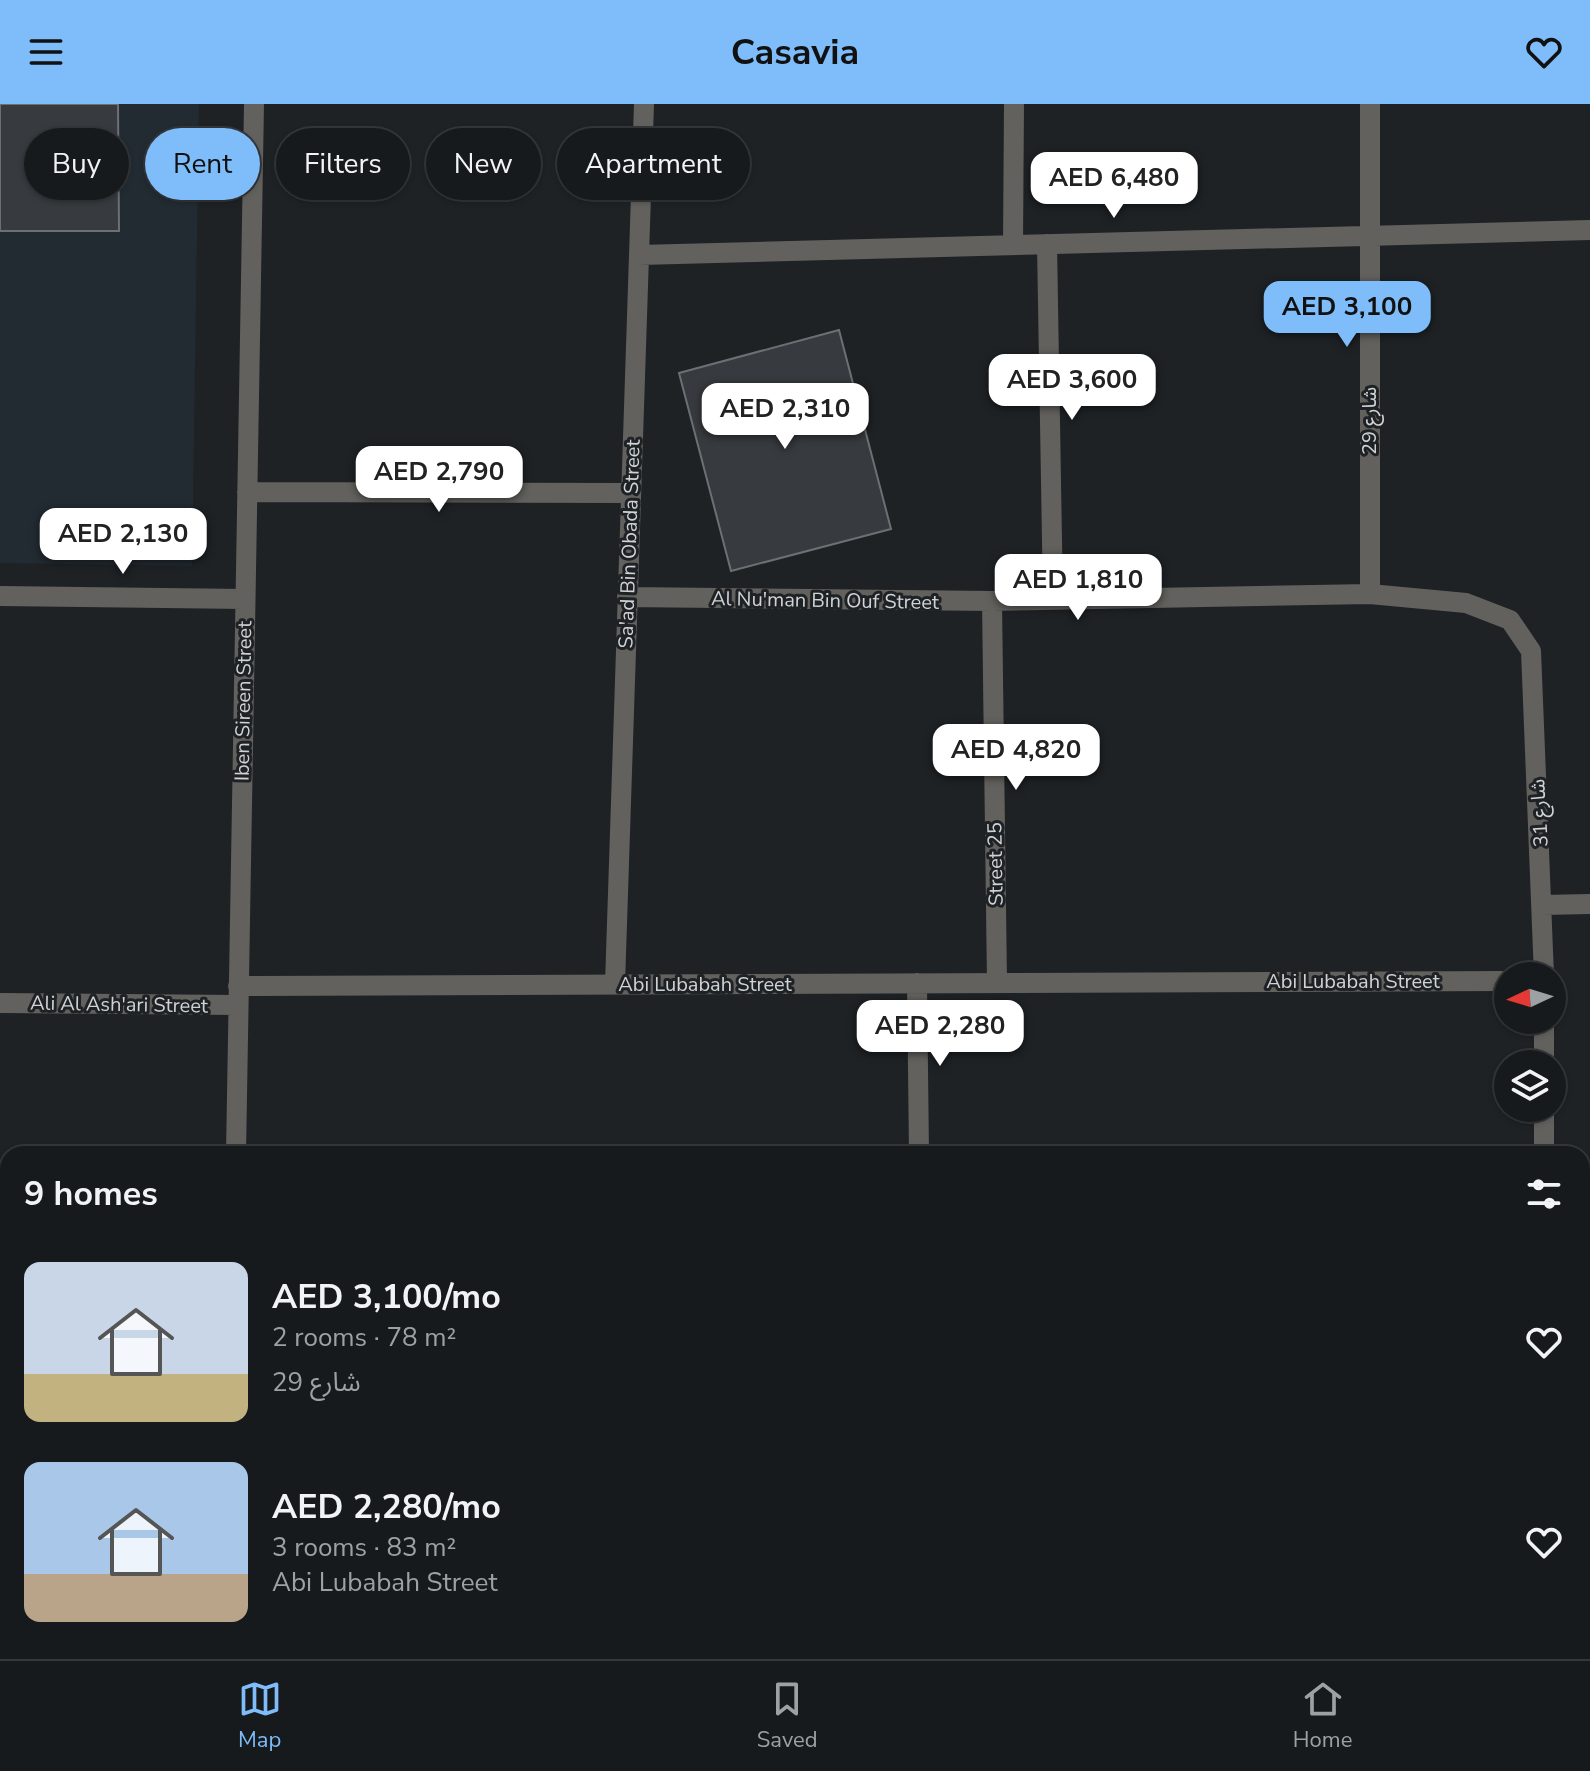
<!DOCTYPE html>
<meta charset="utf-8">
<style>
body{margin:0;font-family:"Nunito Sans","Noto Sans Arabic",sans-serif;background:#232729;color:#f1f3f6;height:100vh;display:flex;flex-direction:column;font-size:30px;white-space:nowrap}
*{box-sizing:border-box;margin:0}
p{font-size:26px;color:#9ea1a3}
.icon{flex:none;width:44px;height:44px;fill:none;stroke:currentColor;stroke-width:2;stroke-linecap:round;stroke-linejoin:round}
.map{position:relative;flex:1;overflow:hidden}
.side{position:absolute;left:0px;top:1042px;width:1590px;height:514px;display:flex;flex-direction:column;background:#161a1c;border-radius:24px 24px 0 0;box-shadow:0 2px 6px #0004,0 0 0 2px #35383b}
.side>*{flex:none}
.top-card{position:absolute;left:24px;top:24px;width:800px;height:72px;display:flex;gap:16px}
.needle{width:52px;rotate:266deg}
.fabs{position:absolute;left:1494px;top:858px;display:grid;gap:16px}
.fabs a{display:grid;place-items:center;width:72px;height:72px;border-radius:50%;background:#161a1c;box-shadow:0 2px 6px #0004,0 0 0 2px #35383b;font-size:40px}
.price{position:absolute;translate:-50% -68px;padding:0 18px;border-radius:16px;background:#fff;color:#222;font-size:26px;line-height:52px;filter:drop-shadow(0 2px 4px #0008)}
.price::after{content:'';position:absolute;left:50%;top:48px;width:24px;height:18px;margin-left:-12px;background:inherit;clip-path:polygon(0 0,100% 0,50% 100%)}
.price.active{background:#7ebdf9;color:#111}
ul{padding:0;list-style:none}
li{display:flex;align-items:center;gap:24px;height:200px;padding:0 24px}
li span{display:grid;place-items:center;flex:none;width:224px;height:160px;border-radius:16px;color:#555}
li>.icon{margin-inline-start:auto}
span .icon{width:96px;height:96px;fill:#fffc;stroke-width:1}
li b{font-size:34px}
h2{display:flex;justify-content:space-between;align-items:center;height:96px;padding:0 24px;font-size:34px}
.chip{padding:0 28px;border-radius:36px;background:#161a1c;box-shadow:0 2px 6px #0004,0 0 0 2px #35383b;font-size:28px;line-height:72px}
.chip.active{background:#7ebdf9;color:#111}
header{display:flex;justify-content:space-between;align-items:center;height:104px;padding:0 24px;background:#7ebdf9;color:#111;font-size:36px;font-weight:700}
.tabs{display:flex;justify-content:space-around;align-items:center;height:112px;border-top:2px solid #35383b;background:#161a1c;font-size:22px;color:#9ea1a3}
.tabs a{display:grid;justify-items:center;gap:4px}
.tabs .active{color:#7ebdf9}
.map>svg:first-child{display:block}
.built{fill:#222b32}
.green{fill:#292e17}
.building{fill:#373a3e;stroke:#6c7074;stroke-width:2}
.lines{fill:none;stroke-linecap:round;stroke-linejoin:round}
.minor{stroke:#62615e;stroke-width:20}
.labels{text-anchor:middle;stroke-width:6;stroke-linejoin:round;paint-order:stroke}
.street-label{font-size:20px;fill:#d0d3d5;stroke:#1e2225}
</style>
<header><svg class="icon" aria-label="menu" viewBox="0 0 24 24"><path d="M4 6h16M4 12h16M4 18h16"/></svg>Casavia<svg class="icon" aria-label="heart" viewBox="0 0 24 24"><path d="M12 20l-8-8c-3-5 5-10 8-4 3-6 11-1 8 4z"/></svg></header>
<div class="map">
<svg width="1590" height="1555" viewBox="0 0 1590 1555">
<rect width="100%" height="100%" fill="#1e2225"/>
<!-- built -->
<path class="built" d="M0,0h199l-7,462 -192,-3z"/>
<!-- green -->
<path class="green" d="M0,1436h8v112h1574v-109h8v116h-1590z"/>
<!-- building -->
<path class="building" d="M0,0h118l1,127h-119z
M839,226l52,199 -160,42 -52,-198z"/>
<g class="lines">
<!-- minor -->
<path class="minor" d="M1047,140l6,356
M1013,141l1,-141
M639,151l951,-25
M247,388l384,1
M1370,490v-490
M0,492l245,3
M627,493l365,4 378,-7 96,9 44,17 21,31 13,325
M992,497l5,382
M1543,801l47,-1
M917,879l2,171
M615,880l29,-880
M238,882l1270,-5
M0,899l238,2
M1544,916v44
M1544,1004v46
M236,1050l18,-1050
M0,1266h8
M1582,1275h8
M0,1320h8
M1582,1328h8
M1206,1548l3,7"/>
</g>
<g class="labels">
<!-- street labels -->
<g class="street-label">
<text transform="translate(1369 317) rotate(-90)" y="7">شارع 29</text>
<text transform="translate(629 440) rotate(-88)" y="7">Sa'ad Bin Obada Street</text>
<text transform="translate(825 496) rotate(1)" y="7">Al Nu'man Bin Ouf Street</text>
<text transform="translate(243 597) rotate(-89)" y="7">Iben Sireen Street</text>
<text transform="translate(1539 709) rotate(-93)" y="7">شارع 31</text>
<text transform="translate(995 760) rotate(-91)" y="7">Street 25</text>
<text x="1353" y="884">Abi Lubabah Street</text>
<text x="705" y="887">Abi Lubabah Street</text>
<text transform="translate(119 900) rotate(1)" y="7">Ali Al Ash'ari Street</text>
</g>
</g>
</svg>
<div class="fabs">
<a><svg class="needle" viewBox="-14 -14 28 28"><path d="M0-13l5 13h-10z" fill="#e53935"/><path d="M0 13l5-13h-10z" fill="#9ea1a3"/></svg></a>
<a><svg class="icon" aria-label="layers" viewBox="0 0 24 24"><path d="M12 4l9 5-9 5-9-5zM3 14l9 5 9-5"/></svg></a>
</div>
<b class="price" style="left:1114px;top:116px">AED 6,480</b>
<b class="price active" style="left:1347px;top:245px">AED 3,100</b>
<b class="price" style="left:1072px;top:318px">AED 3,600</b>
<b class="price" style="left:785px;top:347px">AED 2,310</b>
<b class="price" style="left:439px;top:410px">AED 2,790</b>
<b class="price" style="left:123px;top:472px">AED 2,130</b>
<b class="price" style="left:1078px;top:518px">AED 1,810</b>
<b class="price" style="left:1016px;top:688px">AED 4,820</b>
<b class="price" style="left:940px;top:964px">AED 2,280</b>
<div class="top-card">
<a class="chip">Buy</a>
<a class="chip active">Rent</a>
<a class="chip">Filters</a>
<a class="chip">New</a>
<a class="chip">Apartment</a>
</div>
<section class="side">
<h2>9 homes<svg class="icon" aria-label="filters" viewBox="0 0 24 24"><path d="M4 7h16M4 17h16"/><circle cx="9" cy="7" r="2"/><circle cx="15" cy="17" r="2"/></svg></h2>
<ul>
<li><span style="background:linear-gradient(#c9d6e8 70%,#c2b280 0)"><svg class="icon" aria-label="home" viewBox="0 0 24 24"><path d="M3 11l9-7 9 7M6 9v11h12V9"/></svg></span><div><b>AED 3,100/mo</b><p>2 rooms · 78 m²</p><p>شارع 29</p></div><svg class="icon" aria-label="heart" viewBox="0 0 24 24"><path d="M12 20l-8-8c-3-5 5-10 8-4 3-6 11-1 8 4z"/></svg></li>
<li><span style="background:linear-gradient(#a9c7e8 70%,#b9a48a 0)"><svg class="icon" aria-label="home" viewBox="0 0 24 24"><path d="M3 11l9-7 9 7M6 9v11h12V9"/></svg></span><div><b>AED 2,280/mo</b><p>3 rooms · 83 m²</p><p>Abi Lubabah Street</p></div><svg class="icon" aria-label="heart" viewBox="0 0 24 24"><path d="M12 20l-8-8c-3-5 5-10 8-4 3-6 11-1 8 4z"/></svg></li>
</ul>
</section>
</div>
<nav class="tabs">
<a class="active"><svg class="icon" aria-label="map" viewBox="0 0 24 24"><path d="M3 6l6-2 6 2 6-2v14l-6 2-6-2-6 2zM9 4v14M15 6v14"/></svg>Map</a>
<a><svg class="icon" aria-label="saved" viewBox="0 0 24 24"><path d="M7 4h10v16l-5-4-5 4z"/></svg>Saved</a>
<a><svg class="icon" aria-label="home" viewBox="0 0 24 24"><path d="M3 11l9-7 9 7M6 9v11h12V9"/></svg>Home</a>
</nav>
